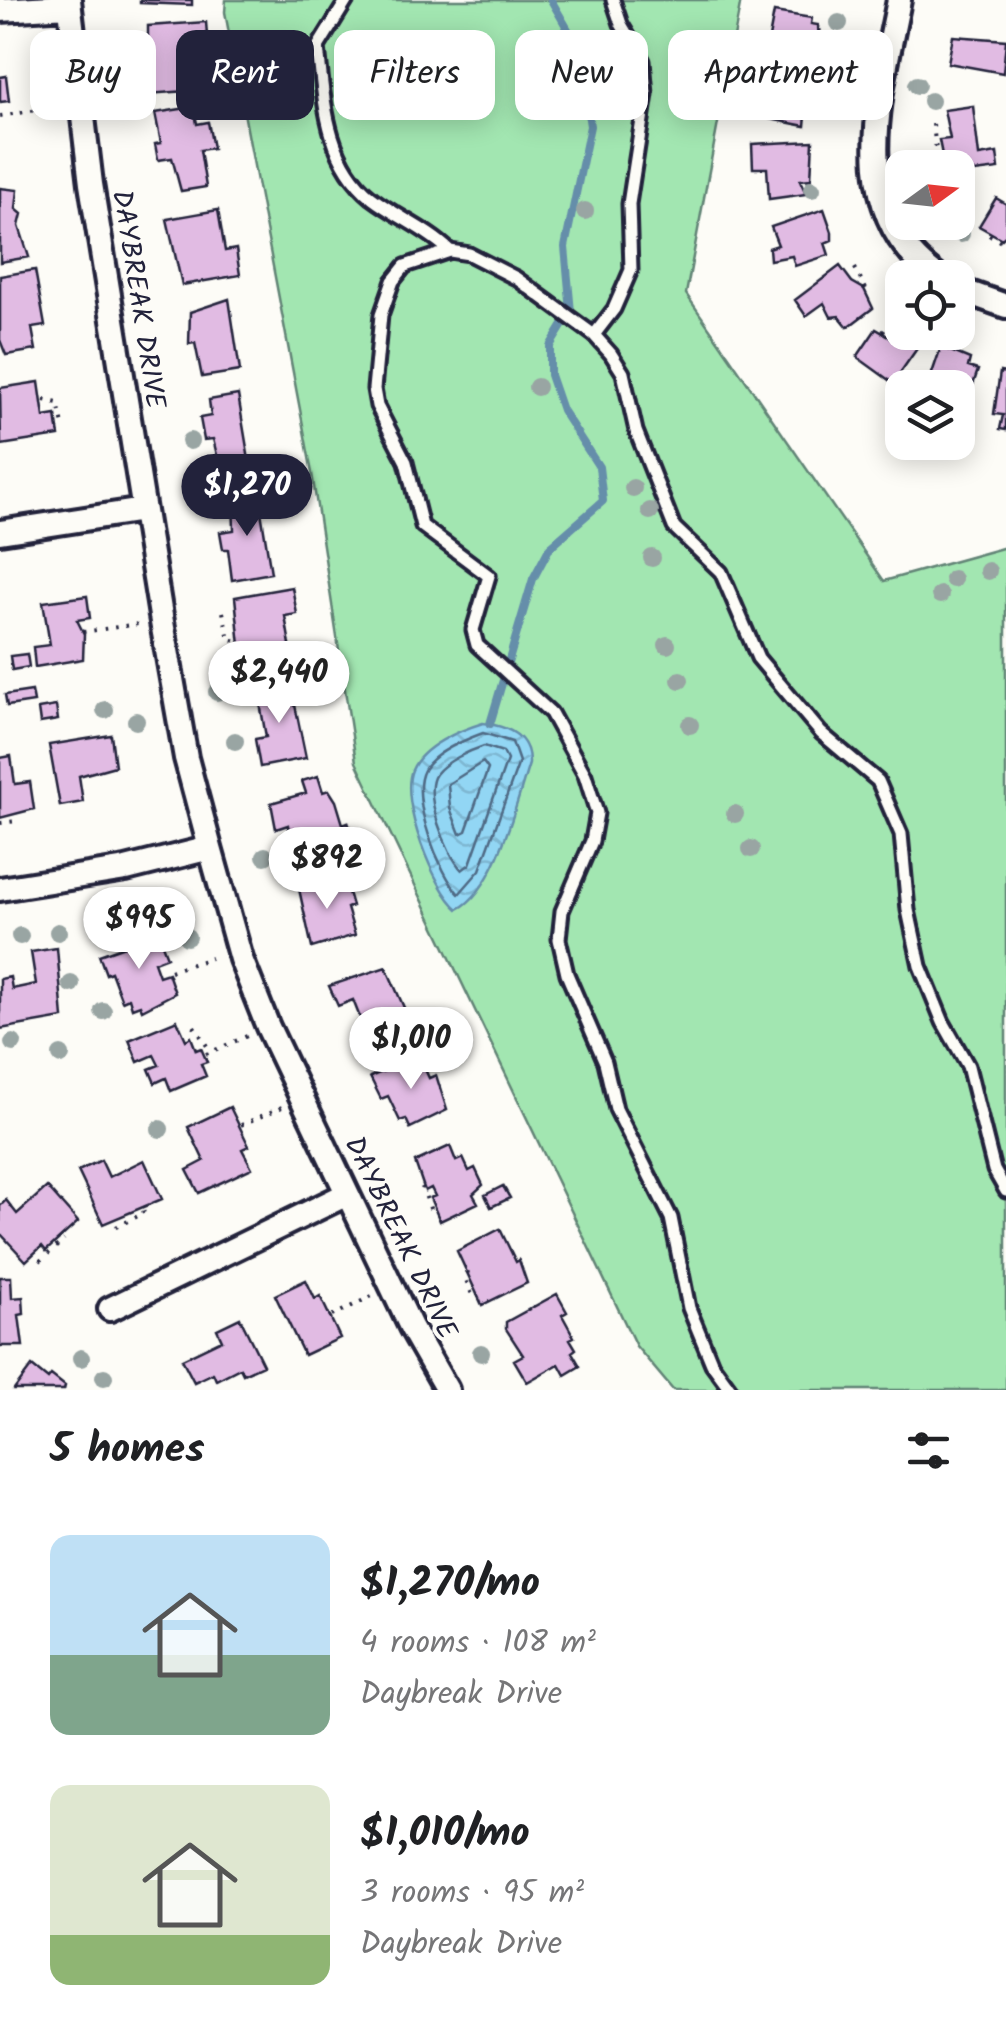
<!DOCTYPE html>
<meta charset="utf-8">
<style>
body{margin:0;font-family:Kalam,sans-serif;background:#f2f2f2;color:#202124;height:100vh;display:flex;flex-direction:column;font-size:38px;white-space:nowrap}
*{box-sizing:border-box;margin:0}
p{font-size:32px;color:#757577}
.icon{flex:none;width:55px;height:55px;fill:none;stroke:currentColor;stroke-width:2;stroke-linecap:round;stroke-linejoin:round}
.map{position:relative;height:1390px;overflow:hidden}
.side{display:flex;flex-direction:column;background:#fff;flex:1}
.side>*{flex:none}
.guide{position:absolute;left:30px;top:30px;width:948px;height:90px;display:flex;gap:20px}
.needle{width:65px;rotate:75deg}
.fabs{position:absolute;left:885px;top:150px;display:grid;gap:20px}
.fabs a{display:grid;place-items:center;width:90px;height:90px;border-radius:20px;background:#fff;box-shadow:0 5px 25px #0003;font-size:50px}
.price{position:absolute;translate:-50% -85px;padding:0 22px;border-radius:35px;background:#fff;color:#222;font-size:32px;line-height:65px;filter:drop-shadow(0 2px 5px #0008)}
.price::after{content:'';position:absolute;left:50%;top:60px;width:30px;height:22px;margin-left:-15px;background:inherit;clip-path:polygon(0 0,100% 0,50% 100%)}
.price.active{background:#22223b;color:#fff}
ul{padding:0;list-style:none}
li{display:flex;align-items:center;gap:30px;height:250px;padding:0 50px}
li span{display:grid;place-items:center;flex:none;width:280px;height:200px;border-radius:20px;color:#555}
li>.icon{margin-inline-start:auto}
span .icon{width:120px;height:120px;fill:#fffc;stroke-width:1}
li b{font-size:42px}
h2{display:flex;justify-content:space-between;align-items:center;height:120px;padding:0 50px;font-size:42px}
.tag{padding:0 35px;border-radius:20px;background:#fff;box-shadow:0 5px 25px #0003;font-size:35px;line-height:90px}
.tag.active{background:#22223b;color:#fff}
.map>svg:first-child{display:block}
.grass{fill:#a2e6b1;stroke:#628476;stroke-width:2.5}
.water{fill:url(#water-waves);stroke:#658eaa;stroke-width:2.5}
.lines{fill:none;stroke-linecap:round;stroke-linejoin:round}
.shore{stroke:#4f6a85;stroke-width:2.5}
.stream{stroke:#658eaa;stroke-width:8}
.building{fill:#e1bbe3;stroke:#22223b;stroke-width:2.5}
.service-casing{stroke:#22223b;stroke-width:19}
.minor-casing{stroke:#22223b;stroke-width:30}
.path{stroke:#22223b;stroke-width:4;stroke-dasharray:2.5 8;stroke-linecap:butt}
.service{stroke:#fdfcf7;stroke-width:11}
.minor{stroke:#fdfcf7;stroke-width:22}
.tree{fill:#99a5a3}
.labels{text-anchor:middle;stroke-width:8;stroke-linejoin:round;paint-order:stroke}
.street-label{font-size:28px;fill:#22223b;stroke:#fdfcf7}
</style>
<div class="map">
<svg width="1006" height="1390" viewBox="0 0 1006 1390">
<defs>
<pattern id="water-waves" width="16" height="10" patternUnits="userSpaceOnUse" patternTransform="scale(2.5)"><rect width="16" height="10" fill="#92d6f4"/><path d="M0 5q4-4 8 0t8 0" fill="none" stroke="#7eb7d2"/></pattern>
</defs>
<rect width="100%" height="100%" fill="#fdfcf7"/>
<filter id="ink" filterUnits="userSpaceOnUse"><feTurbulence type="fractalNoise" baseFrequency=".01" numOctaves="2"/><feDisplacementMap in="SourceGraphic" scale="20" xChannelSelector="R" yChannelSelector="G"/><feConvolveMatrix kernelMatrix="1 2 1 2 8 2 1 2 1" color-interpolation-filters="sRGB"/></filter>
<g filter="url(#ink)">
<!-- grass -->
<path class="grass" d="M226,0h515l-55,294 198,287 122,-34v843h-333l-37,-44 -280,-584 -44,-289 -87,-461z"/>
<!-- water -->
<path class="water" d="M483,723c24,3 47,12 46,41 -13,40 -33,126 -71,145 -24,-20 -59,-108 -46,-139 10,-24 48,-40 71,-47z"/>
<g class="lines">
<!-- shore -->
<path class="shore" d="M483,733l29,9 7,20 -39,108 -21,24c-19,-20 -50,-96 -35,-124 10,-18 40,-30 59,-37z
M484,746l19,6 4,8 -37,104 -8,6c-15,-15 -40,-77 -26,-96 10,-13 33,-23 48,-28z
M483,762l5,7 -22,62 -6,3 -10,-26 -2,-24z"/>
<!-- stream -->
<path class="stream" d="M490,724l43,-145 17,-32 53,-46 -4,-34 -37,-57 -12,-35v-29l21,-34 -6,-65 25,-121 -12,-79 -27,-47"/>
</g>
<!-- building -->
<path class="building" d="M140,0h52v5l-52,-2z
M774,12l38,6 -1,6 7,1 1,20 9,2 -4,22 -59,-10z
M206,22l2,26 -11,1 3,41 -52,4v-68z
M953,36l53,4 -3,33 -55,-10z
M6,76l3,25 -9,1v-25z
M769,76l53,9 -7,31 -9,-1 -1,11 -35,-7 2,-9 -9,-2z
M973,106l6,50 18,-3 2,16 -41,5v-6h-20l-1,-7 6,-1 -4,-20 11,-1 -6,-29z
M194,107l3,17 11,-2 5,26 -13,2 6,37 -25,4 -9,-33 -14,2 -3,-16 6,-1 -6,-30z
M813,141l-2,38 -11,1 6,14 -37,5 -2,-31h-14l-1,-24z
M0,188l18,2 -2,19 6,5 -3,12 10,31 -29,5z
M996,198l10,6v31l-4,4 -23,-13z
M824,209l8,23v8l-7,3 4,12 -34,11 -3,-10 -22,4 -1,-12 9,-3 -7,-18z
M218,210l7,41 11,-2 4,26 -58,10 -15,-66z
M840,266l12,16 12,7 9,19 -25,19 -9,-11 -8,1 -7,-14 -18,13 -11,-16z
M35,270l10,56 -13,2 4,22 -30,5 -6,-15v-64z
M229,299l11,72 -38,6 -7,-34 -6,1 1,-32z
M902,328v4l23,5 -32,46 -36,-26 19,-28 19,11z
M941,347l29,12 -2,8 10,3 -11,33 -9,-2v-13h-31z
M1000,372l6,1v57l-6,-1 3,-14 -9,-1z
M39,382l5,35 12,-2 3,21 -58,9 -1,-57z
M238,395l12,71 -29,5 -8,-32 -9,1 -4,-22 11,-2 -2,-16z
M258,493l13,80 -39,7 -4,-31h-5l-3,-17 14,-2 -1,-33z
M292,587l5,27 -12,2 7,40 -50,9 -7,-68z
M87,596l3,22 -13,2 7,14 -1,25 -48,8 -2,-20 17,-2 -7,-43z
M27,654l2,13 -17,3 -2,-14z
M290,681l16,77 -46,9 -5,-28 11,-2 -9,-51z
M32,691l2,11 -27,4 -2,-11z
M56,706l2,14 -18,3 -2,-14z
M111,735l4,31 -36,10 4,26 -23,4 -11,-61z
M11,756l4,28 15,-2 4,27 -34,9v-60z
M318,776l5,16 6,-2 7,11 7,23 5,-2 7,21 -56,16 -1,-5 -5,1 -5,-30 -12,4 -5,-26 35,-10 -4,-12z
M337,877l3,10 6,-2 6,21 -5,2 8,27 -43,13 -13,-59z
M158,934l9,23 -13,5 5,14 9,-3 7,20 -33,17 -2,-5 -8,3 -3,-10 -7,3 -11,-29 -5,2 -7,-19z
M57,948l6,70 -63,11v-50l10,-2 2,12 24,-5 -5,-32z
M386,967l23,52 -41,19 -15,-38 -15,6 -9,-20z
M177,1020l9,20 5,-3 5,13 5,-2 6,14 -6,2 5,12 -35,15 -5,-13 -11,5 -6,-14 10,-4 -5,-10 -16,7 -9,-22z
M419,1056l10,22 7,-3 11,35 -37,18 -4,-9 -6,2 -12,-25 -7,3 -11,-22z
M230,1107l19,39 -7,3 10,19 -53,25 -12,-23 17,-9 -16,-34z
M450,1146l6,15 7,-3 6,13 6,-3 8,17 -10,9 5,9 -38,18 -10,-23 5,-2 -4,-8 -6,3 -10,-29z
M101,1160l8,17 35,-17 18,39 -59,25 -25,-53z
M503,1186l7,12 -19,9 -6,-12z
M47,1187l31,35 -32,29 -4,-5 -16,15 -26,-28v-27l6,-6 11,14z
M500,1229l16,33 3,-2 8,23 -45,22 -25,-54z
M0,1277h11l1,21 11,-1 1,17 -5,1 4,31h-23z
M306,1280l9,19 5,-3 20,42 -36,17 -29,-60z
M557,1294l10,18 -5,3 12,22 -4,2 6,10 -4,3 8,14 -15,9 -6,-11 -32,18 -13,-22 9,-5 -17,-26v-7z
M240,1318l23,47 -20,9 -3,-6 -24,12 -3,-7 -19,9 -12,-23 40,-19 -5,-11z
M32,1366l16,13 3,-4 14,11 -1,4h-50z"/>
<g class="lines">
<!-- service casing -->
<g class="service-casing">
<path id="service" d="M347,0l-29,47c6,54 8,114 54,151 25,19 55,31 78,53
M594,335l20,-26 17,-39 -2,-66 17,-110 -3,-33 -22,-37 -8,-24
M731,1390l-19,-26 -23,-56 -18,-90 -55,-109 -11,-47 -38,-88 -8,-35 3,-28 30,-70 5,-28 -12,-38 -34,-62 -74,-68 -4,-15 16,-54 -67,-50 -16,-64 -29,-56 -3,-17 7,-74 12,-34 12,-15 45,-15 19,3 47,24 78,57 17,19 12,19 13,58 38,96 47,45 37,86 63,75 57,48 23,53 7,76 12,56 23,56 25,44 26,104 12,21"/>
</g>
<!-- minor casing -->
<g class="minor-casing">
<path id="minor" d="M69,0l22,184 71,438 24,136 24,90 31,111 27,68 143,300 36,63
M899,0c-18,94 -56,212 40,278
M0,10l69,-4
M958,289l48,17
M0,532l143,-22
M0,889l126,-20 84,-21
M110,1309l237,-115"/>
</g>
<!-- path -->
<path class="path" d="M819,31l8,1 5,10 -2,16
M0,116l51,-8
M933,124l4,35 4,-1
M989,235l17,10
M855,268l12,23
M883,332l6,-9 13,-4
M44,400l14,3 5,22
M223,612l6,27 12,3
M83,632l55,-8
M0,823l17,-2
M170,971l41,-13
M194,1026l17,26
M206,1054l41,-18
M241,1125l41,-18
M422,1187l9,24
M116,1227l28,-14 -2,-5
M40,1261l24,-21
M468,1271l-2,9 7,17
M332,1316l40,-20"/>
<!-- service -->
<use href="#service" class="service"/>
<!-- minor -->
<use href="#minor" class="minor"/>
</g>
<!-- trees -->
<g class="tree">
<circle cx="839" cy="23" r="9"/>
<circle cx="917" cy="85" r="9"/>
<circle cx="931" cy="101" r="9"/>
<circle cx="812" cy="189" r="9"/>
<circle cx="585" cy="211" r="9"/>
<circle cx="961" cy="234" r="9"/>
<circle cx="537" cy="387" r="9"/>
<circle cx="190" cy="441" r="9"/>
<circle cx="633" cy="488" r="9"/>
<circle cx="650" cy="511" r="9"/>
<circle cx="652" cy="558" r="9"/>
<circle cx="988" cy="571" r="9"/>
<circle cx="953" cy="579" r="9"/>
<circle cx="940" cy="595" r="9"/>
<circle cx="667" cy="645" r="9"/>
<circle cx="680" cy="680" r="9"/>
<circle cx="217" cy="692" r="9"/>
<circle cx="105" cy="710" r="9"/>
<circle cx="136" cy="721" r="9"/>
<circle cx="690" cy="725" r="9"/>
<circle cx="235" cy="741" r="9"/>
<circle cx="735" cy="814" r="9"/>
<circle cx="751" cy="849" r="9"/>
<circle cx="265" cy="856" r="9"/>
<circle cx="106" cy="930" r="9"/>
<circle cx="58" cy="932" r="9"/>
<circle cx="20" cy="936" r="9"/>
<circle cx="187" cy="937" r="9"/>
<circle cx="71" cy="984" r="9"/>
<circle cx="103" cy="1011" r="9"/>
<circle cx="13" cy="1043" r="9"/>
<circle cx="61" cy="1055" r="9"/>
<circle cx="160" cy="1129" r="9"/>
<circle cx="481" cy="1353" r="9"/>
<circle cx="81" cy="1358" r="9"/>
<circle cx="104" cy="1377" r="9"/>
</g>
</g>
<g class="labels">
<!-- street labels -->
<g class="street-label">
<text transform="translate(140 299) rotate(81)" y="10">DAYBREAK DRIVE</text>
<text transform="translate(402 1237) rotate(64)" y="10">DAYBREAK DRIVE</text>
</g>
</g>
</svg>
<div class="fabs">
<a><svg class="needle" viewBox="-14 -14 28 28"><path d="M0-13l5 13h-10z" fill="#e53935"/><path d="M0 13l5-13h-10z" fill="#757577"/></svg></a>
<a><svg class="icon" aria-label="locate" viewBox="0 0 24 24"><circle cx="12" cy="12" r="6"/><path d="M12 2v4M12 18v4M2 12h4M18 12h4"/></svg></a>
<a><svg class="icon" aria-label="layers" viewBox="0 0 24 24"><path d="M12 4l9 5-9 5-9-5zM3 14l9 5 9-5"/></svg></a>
</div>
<b class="price active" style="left:247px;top:539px">$1,270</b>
<b class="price" style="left:279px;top:726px">$2,440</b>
<b class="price" style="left:327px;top:912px">$892</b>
<b class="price" style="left:139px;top:972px">$995</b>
<b class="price" style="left:411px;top:1092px">$1,010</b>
<div class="guide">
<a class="tag">Buy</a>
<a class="tag active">Rent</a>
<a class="tag">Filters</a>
<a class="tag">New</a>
<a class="tag">Apartment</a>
</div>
</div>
<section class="side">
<h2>5 homes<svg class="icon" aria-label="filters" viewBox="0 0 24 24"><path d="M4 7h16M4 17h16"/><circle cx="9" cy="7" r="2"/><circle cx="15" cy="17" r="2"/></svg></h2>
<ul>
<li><span style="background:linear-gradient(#bfe0f5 60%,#7fa58c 0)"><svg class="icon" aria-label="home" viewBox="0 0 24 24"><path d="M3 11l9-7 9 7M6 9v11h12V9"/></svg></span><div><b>$1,270/mo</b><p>4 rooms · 108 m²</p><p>Daybreak Drive</p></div></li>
<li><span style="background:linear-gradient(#dfe7d0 75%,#8fb573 0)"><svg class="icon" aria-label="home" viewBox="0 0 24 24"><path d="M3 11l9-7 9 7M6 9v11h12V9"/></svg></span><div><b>$1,010/mo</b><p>3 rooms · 95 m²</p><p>Daybreak Drive</p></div></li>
</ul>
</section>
